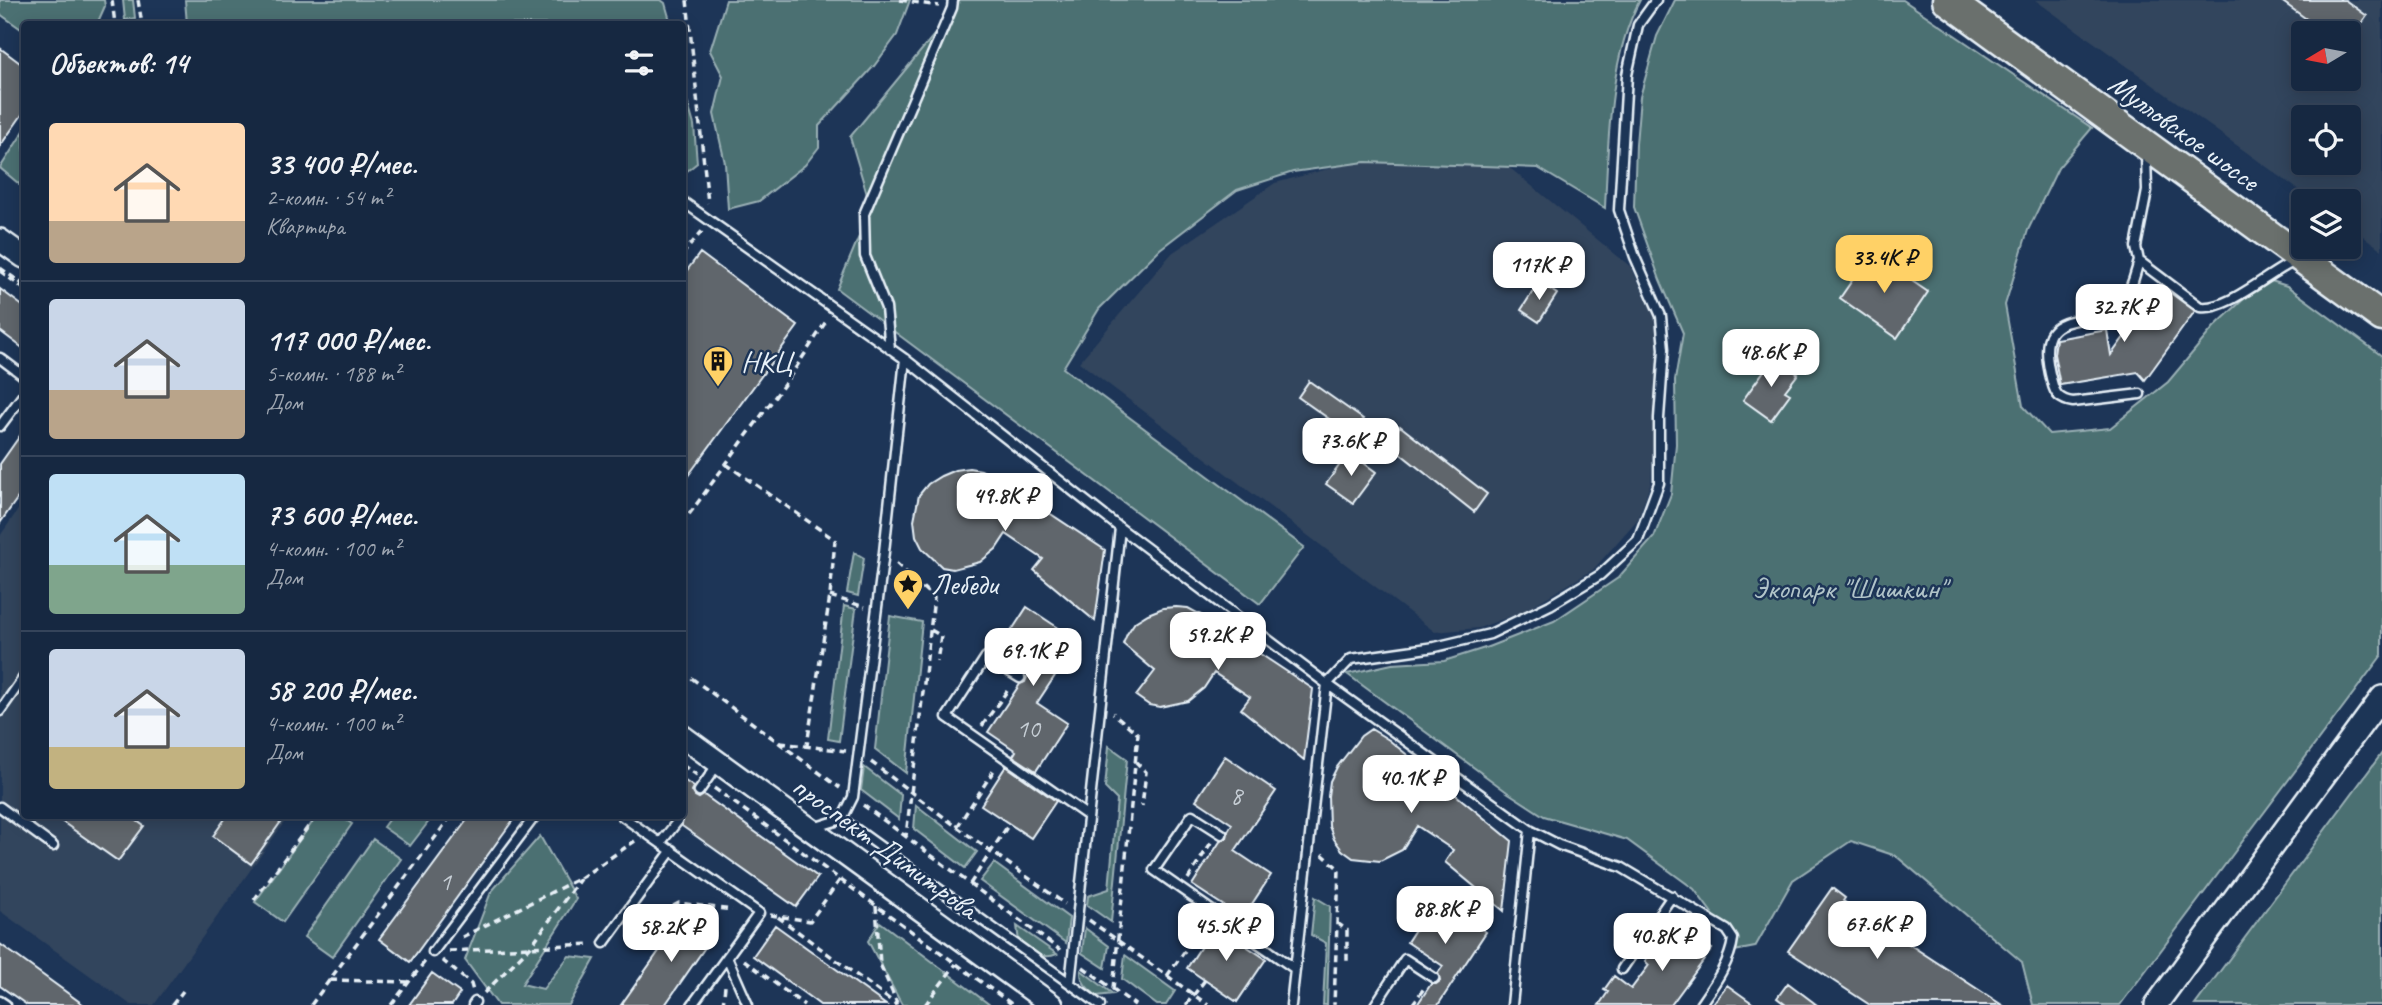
<!DOCTYPE html>
<html lang="ru">
<meta charset="utf-8">
<style>
body{margin:0;font-family:Caveat,sans-serif;background:#1f3048;color:#f1f3f6;height:100vh;display:flex;flex-direction:column;font-size:26px;white-space:nowrap}
*{box-sizing:border-box;margin:0}
p{font-size:23px;color:#9ea6b1}
.icon{flex:none;width:38px;height:38px;fill:none;stroke:currentColor;stroke-width:2;stroke-linecap:round;stroke-linejoin:round}
.map{position:relative;flex:1;overflow:hidden}
.details{position:absolute;left:21px;top:21px;width:665px;height:798px;display:flex;flex-direction:column;background:#162841;border-radius:7px;box-shadow:0 4px 18px #0003,0 0 0 2px #35445a}
.details>*{flex:none}
.needle{width:46px;rotate:260deg}
.buttons{position:absolute;left:2291px;top:21px;display:grid;gap:14px}
.buttons a{display:grid;place-items:center;width:70px;height:70px;border-radius:7px;background:#162841;box-shadow:0 4px 18px #0003,0 0 0 2px #35445a;font-size:35px}
.price{position:absolute;translate:-50% -60px;padding:0 16px;border-radius:14px;background:#fff;color:#222;font-size:23px;line-height:46px;filter:drop-shadow(0 2px 4px #0008)}
.price::after{content:'';position:absolute;left:50%;top:42px;width:21px;height:16px;margin-left:-10px;background:inherit;clip-path:polygon(0 0,100% 0,50% 100%)}
.price.on{background:#ffd166;color:#111}
ul{padding:0;list-style:none}
li{display:flex;align-items:center;gap:21px;height:175px;padding:0 28px}
li+li{border-top:2px solid #35445a}
li span{display:grid;place-items:center;flex:none;width:196px;height:140px;border-radius:7px;color:#555}
li>.icon{margin-inline-start:auto}
span .icon{width:84px;height:84px;fill:#fffc;stroke-width:1}
li b{font-size:30px}
h2{display:flex;justify-content:space-between;align-items:center;height:84px;padding:0 28px;font-size:30px}
.map>svg:first-child{display:block}
.built{fill:#31445d;fill-rule:evenodd}
.green{fill:#4c7072;stroke:#9ab0b5;stroke-width:2}
.building{fill:#60666c;stroke:#e8f1f8;stroke-width:2}
.lines{fill:none;stroke-linecap:round;stroke-linejoin:round}
.lane-casing{stroke:#e8f1f8;stroke-width:13}
.secondary-casing{stroke:#e8f1f8;stroke-width:26}
.highway-casing{stroke:#e8f1f8;stroke-width:33}
.path{stroke:#e8f1f8;stroke-width:3.5;stroke-dasharray:7 5;stroke-linecap:butt}
.lane{stroke:#1d3557;stroke-width:8}
.secondary{stroke:#1d3557;stroke-width:21}
.highway{stroke:#6b706d;stroke-width:28}
.labels{text-anchor:middle;stroke-width:5;stroke-linejoin:round;paint-order:stroke}
.number-label{font-size:26px;fill:#c6ced5}
.street-label{font-size:30px;fill:#e8f1f8;stroke:#1d3557}
.poi-label{font-size:30px;fill:#e8f1f8;stroke:#1d3557;text-anchor:start}
.park-label{font-size:30px;fill:#b1c4c9;stroke:#1d3557}
</style>
<div class="map">
<svg width="2382" height="1005" viewBox="0 0 2382 1005">
<rect width="100%" height="100%" fill="#1d3557"/>
<filter id="ink" filterUnits="userSpaceOnUse"><feTurbulence type="fractalNoise" baseFrequency=".0143" numOctaves="2"/><feDisplacementMap in="SourceGraphic" scale="14" xChannelSelector="R" yChannelSelector="G"/><feConvolveMatrix kernelMatrix="1 2 1 2 8 2 1 2 1" color-interpolation-filters="sRGB"/></filter>
<g filter="url(#ink)">
<!-- built -->
<path class="built" d="M2035,0h347v250l-33,-24 -1,-25h-34zM2303,33h45v46h-45zM2303,117h45v46h-45z
M1466,132l165,135 24,50 3,38 -7,127 -13,37 -45,51 -71,42 -43,16 -44,4 -356,-270 93,-109 103,-70z
M24,501v315h265l-135,189h-23l-131,-94v-375z"/>
<!-- green -->
<path class="green" d="M0,0h104l1,6 -8,18h-73v7l-24,-17z
M123,0h10l2,18 -10,2z
M185,0h476l4,3 6,21h-484z
M726,0h184l-13,35 -23,31 -55,60v21l-14,18 -46,36 -31,8 -3,-46 -11,-49 9,-38 -13,-25z
M949,0h691c-31,57 -32,144 -35,208l-67,-40 -173,-6 -72,10 -56,18 -77,59 -61,60 -36,59 241,179 -44,57 -423,-315 34,-81 -21,-71 89,-108z
M1675,0h228l189,128 -34,40 -30,62 -23,75 18,101 26,28 61,-6 58,-46 46,-55 51,-48 22,7 95,70v299l-262,350h-87l-11,-43 -126,-106 -45,-15 -58,39 -38,67 -21,4 -11,-23 -29,-39 -67,-49 -83,-24 -37,-24 -160,-118 45,-10 52,-3 44,-14 66,-26 64,-43 36,-41 17,-43 5,-50 -1,-64 8,-47 -23,-53 -26,-73 2,-63 4,-47 17,-61z
M683,87l11,38 3,38 -10,8 -4,-3z
M24,131v57l-24,-20z
M854,552l10,6 -6,38 -11,-3z
M844,606l12,3 -17,132 -11,-2z
M890,616l32,6 -16,151 -31,-24z
M1109,746l18,13 -16,163 -24,-17 1,-9 21,-7 8,-89 -12,-12z
M2382,753v252h-187z
M864,767l37,28 -2,24 -38,-29z
M916,805l61,47 -12,16 -51,-39z
M317,816h23l12,8 -69,98 -28,-20z
M391,816h42l-23,30 -27,-19z
M540,836l36,63 -54,85 21,5 26,-33 26,3 -26,46h-71l-33,-45 26,-68z
M373,839l28,20 -69,98 -28,-20z
M994,863l75,55 -3,25 -86,-62z
M1315,897l15,9 -3,99h-4l3,-62 -15,-8z
M880,922l110,83h-88l-34,-64z
M1017,926l40,28c-15,7 -27,-3 -38,-12z
M1085,928l24,18 -4,22 -23,-15z
M1125,955l50,36 -9,14h-9l-35,-26z
M1081,970l32,24 -16,2c-9,-7 -17,-14 -16,-26z"/>
<!-- building -->
<path class="building" d="M2280,0h65l22,16 -12,17h-29z
M0,48l24,18v46l-24,34z
M700,253l98,73 -116,158v-207z
M1871,253l57,39 -31,46 -57,-40z
M1539,282l18,12 -18,28 -18,-12z
M2161,286l34,25 -50,69 -7,-8 -78,13 -6,-31 2,-15 51,-9 4,25z
M0,289l24,18v42l-24,-18z
M1774,357l24,17 -13,17 5,3 -19,26 -28,-20z
M1309,381l54,38 -11,16 -54,-38z
M1400,426l87,68 -13,18 -87,-69z
M24,430v59l-24,34v-59z
M1349,452l27,20 -23,31 -27,-19z
M969,468l12,2 14,7 110,73 -10,71 -61,-51 9,-11 -37,-25 -10,15 -16,13 -27,7 -11,-2 -20,-19 -6,-12 -2,-16 5,-25 9,-11 13,-8 14,-6z
M1027,607l51,34 -41,62 30,20 -31,48 -23,-15 3,-5 -28,-19 32,-48 5,-2 5,-12 -31,-20z
M1176,607l12,1 15,8 110,73 -9,71 -63,-51 9,-12 -36,-24 -10,15 -16,13 -28,6 -11,-2 -13,-9 19,-25 -32,-27 4,-10 8,-12 13,-8 15,-6z
M1371,729l18,11 123,101 -8,70 -59,-49 8,-12 -36,-24 -15,24 -22,11 -27,-3 -11,-8 -8,-11 -5,-13 -1,-30 2,-15 7,-14 24,-31z
M1225,756l51,35 -41,60 36,24 -31,47 -16,-11 3,-3 -35,-23 29,-45 6,-2 1,-7 4,-7 -36,-24z
M1006,766l50,35 -25,37 -50,-33z
M682,779l12,8 -2,4 3,5 4,2 5,-3 114,82 -22,30 -114,-81z
M54,816h76l14,10 -26,35z
M227,816h58l-34,48 -38,-28z
M470,816h46l-106,146 -31,-23z
M1832,888l13,10 -2,3 159,104h-132l-82,-54z
M1435,899l51,33 -48,73h-21l14,-21h5l4,-3 -2,-8 5,-7 -36,-24z
M686,913l29,20 -50,72h-44z
M1217,922l15,11 -1,3 35,23 -29,43 -50,-34z
M775,925l111,80h-66l-8,-6 -59,-43z
M1692,926l15,11 -4,6 9,6 -41,56h-72l9,-13 -4,-2 10,-14 17,13 18,-24 -4,-4 11,-15 5,3 11,-15 9,7z
M0,944l84,61h-57l-27,-19z
M432,973l28,20 -8,12h-43z
M1788,983l29,22h-31l-9,-7z
M1727,985l28,20h-43z"/>
<g class="lines">
<!-- lane casing -->
<g class="lane-casing">
<path id="lane" d="M2146,155l1,36 -11,56 3,14 61,46c28,4 68,-34 95,-46
M682,201l223,158 215,169 207,156 203,146 29,15 62,22 106,63 6,9c-3,24 -20,47 -33,66
M2139,261c-4,13 -7,29 -16,40 -33,34 -94,-4 -71,81 3,13 8,18 21,20l67,-8
M890,349l-4,-41 -21,-52 -1,-42 88,-206 1,-8
M0,358l24,18
M0,426l24,-32
M1020,678l-34,-21 -39,60 141,99
M0,711l24,-34
M699,791l18,-26
M0,807l53,39
M622,816l137,97 -32,44 21,48
M842,819l11,-22 31,-245 21,-193
M813,828l29,-9 258,186
M1222,834l-30,-19 -38,55 141,99
M661,842l16,-20
M604,943l68,-93
M433,952l102,-136
M1622,969l50,-73
M1070,983l50,-455
M0,1001l6,4
M473,1005l2,-3
M692,1005l35,-48
M1291,1005l36,-321 24,-25 84,-12 55,-13 60,-29 50,-30 38,-35 21,-57v-65l5,-69 -3,-33 -26,-59 -16,-47 8,-135 11,-50 18,-25
M1375,1005l30,-46 29,19
M1512,1005l18,-175"/>
</g>
<!-- secondary casing -->
<g class="secondary-casing">
<path id="secondary" d="M0,240l24,17
M682,736l370,269
M2156,1005l226,-308"/>
</g>
<!-- highway casing -->
<g class="highway-casing">
<path id="highway" d="M1947,0l435,317"/>
</g>
<!-- path -->
<path class="path" d="M112,0l3,24
M138,0l4,24
M687,0l21,203
M900,0l39,6
M682,255l21,-25
M0,268l24,17
M0,271l24,18
M726,464l109,76 -5,56 -23,149
M682,524l109,-149 36,-55
M896,563l38,35 -28,238
M830,596l35,11
M931,630l10,6 -4,25
M682,671l158,117
M982,726l28,-39
M780,743l66,8
M1135,761l11,11 -4,34
M871,762l86,65 108,77
M682,765l15,10
M714,788l299,217
M863,805l197,145
M957,827l39,-60
M1322,854l17,15 -5,136
M1188,879l24,-38
M970,884l39,-60
M254,900l62,-84
M876,906l4,58 17,39
M770,915l40,6 32,-44
M778,917l119,88
M1089,920l119,85
M1337,923l10,7v33
M631,929l48,-26 53,7
M462,937l120,-60 53,-36
M449,951l142,-7
M442,960l29,24 2,7
M744,960l60,45
M1083,967l52,38
M1167,976l39,-55
M330,980l78,2
M1113,989l25,-255 -25,-21
M484,993l46,-46 50,-68
M172,1005l11,-14
M311,1005l140,-189
M391,1005l35,-45
M723,1005l2,-19
M925,1005l31,-41
M1186,1005l19,-25
M1412,1005l13,-18"/>
<!-- lane -->
<use href="#lane" class="lane"/>
<!-- secondary -->
<use href="#secondary" class="secondary"/>
<!-- highway -->
<use href="#highway" class="highway"/>
</g>
</g>
<!-- icons -->
<defs>
<g id="building-pin" transform="scale(1.575)"><path d="M0 17L-7.5 6A9.5 9.5 0 1 1 7.5 6Z" fill="#ffd166" stroke="#1d3557"/><path d="M-4-6H4V6H1V3H-1V6H-4ZM-2.5-4.3h1.7v1.8h-1.7ZM.8-4.3h1.7v1.8H.8ZM-2.5-1h1.7V.8h-1.7ZM.8-1h1.7V.8H.8Z" fill="#111"/></g>
<g id="sight-pin" transform="scale(1.575)"><path d="M0 17L-7.5 6A9.5 9.5 0 1 1 7.5 6Z" fill="#ffd166" stroke="#1d3557"/><path d="M0-6L1.8-2.2L6-1.7L2.9 1.2L3.7 5.4L0 3.3L-3.7 5.4L-2.9 1.2L-6-1.7L-1.8-2.2Z" fill="#111"/></g>
</defs>
<g fill-rule="evenodd">
<use href="#building-pin" x="718" y="361"/>
<use href="#sight-pin" x="908" y="584"/>
</g>
<g class="labels">
<!-- number labels -->
<g class="number-label">
<text x="1028" y="737">10</text>
<text x="1236" y="804">8</text>
<text x="445" y="890">1</text>
</g>
<!-- street labels -->
<g class="street-label">
<text transform="translate(2184 132) rotate(36)" y="10">Мулловское шоссе</text>
<text transform="translate(885 847) rotate(36)" y="10">проспект Димитрова</text>
</g>
<!-- poi labels -->
<g class="poi-label">
<text x="741" y="371">НКЦ</text>
<text x="931" y="594">Лебеди</text>
</g>
<!-- park labels -->
<g class="park-label">
<text x="1849" y="598">Экопарк "Шишкин"</text>
</g>
</g>
</svg>
<div class="buttons">
<a><svg class="needle" viewBox="-14 -14 28 28"><path d="M0-13l5 13h-10z" fill="#e53935"/><path d="M0 13l5-13h-10z" fill="#9ea6b1"/></svg></a>
<a><svg class="icon" aria-label="locate" viewBox="0 0 24 24"><circle cx="12" cy="12" r="6"/><path d="M12 2v4M12 18v4M2 12h4M18 12h4"/></svg></a>
<a><svg class="icon" aria-label="layers" viewBox="0 0 24 24"><path d="M12 4l9 5-9 5-9-5zM3 14l9 5 9-5"/></svg></a>
</div>
<b class="price on" style="left:1884px;top:295px">33.4K ₽</b>
<b class="price" style="left:1539px;top:302px">117K ₽</b>
<b class="price" style="left:2124px;top:344px">32.7K ₽</b>
<b class="price" style="left:1771px;top:389px">48.6K ₽</b>
<b class="price" style="left:1351px;top:478px">73.6K ₽</b>
<b class="price" style="left:1005px;top:533px">49.8K ₽</b>
<b class="price" style="left:1218px;top:672px">59.2K ₽</b>
<b class="price" style="left:1033px;top:688px">69.1K ₽</b>
<b class="price" style="left:1411px;top:815px">40.1K ₽</b>
<b class="price" style="left:1445px;top:946px">88.8K ₽</b>
<b class="price" style="left:1877px;top:961px">67.6K ₽</b>
<b class="price" style="left:1226px;top:963px">45.5K ₽</b>
<b class="price" style="left:671px;top:964px">58.2K ₽</b>
<b class="price" style="left:1662px;top:973px">40.8K ₽</b>
<section class="details">
<h2>Объектов: 14<svg class="icon" aria-label="filters" viewBox="0 0 24 24"><path d="M4 7h16M4 17h16"/><circle cx="9" cy="7" r="2"/><circle cx="15" cy="17" r="2"/></svg></h2>
<ul>
<li><span style="background:linear-gradient(#ffd9b3 70%,#b9a48a 0)"><svg class="icon" aria-label="home" viewBox="0 0 24 24"><path d="M3 11l9-7 9 7M6 9v11h12V9"/></svg></span><div><b>33 400 ₽/мес.</b><p>2-комн. · 54 m²</p><p>Квартира</p></div></li>
<li><span style="background:linear-gradient(#c9d6e8 65%,#b9a48a 0)"><svg class="icon" aria-label="home" viewBox="0 0 24 24"><path d="M3 11l9-7 9 7M6 9v11h12V9"/></svg></span><div><b>117 000 ₽/мес.</b><p>5-комн. · 188 m²</p><p>Дом</p></div></li>
<li><span style="background:linear-gradient(#bfe0f5 65%,#7fa58c 0)"><svg class="icon" aria-label="home" viewBox="0 0 24 24"><path d="M3 11l9-7 9 7M6 9v11h12V9"/></svg></span><div><b>73 600 ₽/мес.</b><p>4-комн. · 100 m²</p><p>Дом</p></div></li>
<li><span style="background:linear-gradient(#c9d6e8 70%,#c2b280 0)"><svg class="icon" aria-label="home" viewBox="0 0 24 24"><path d="M3 11l9-7 9 7M6 9v11h12V9"/></svg></span><div><b>58 200 ₽/мес.</b><p>4-комн. · 100 m²</p><p>Дом</p></div></li>
</ul>
</section>
</div>
